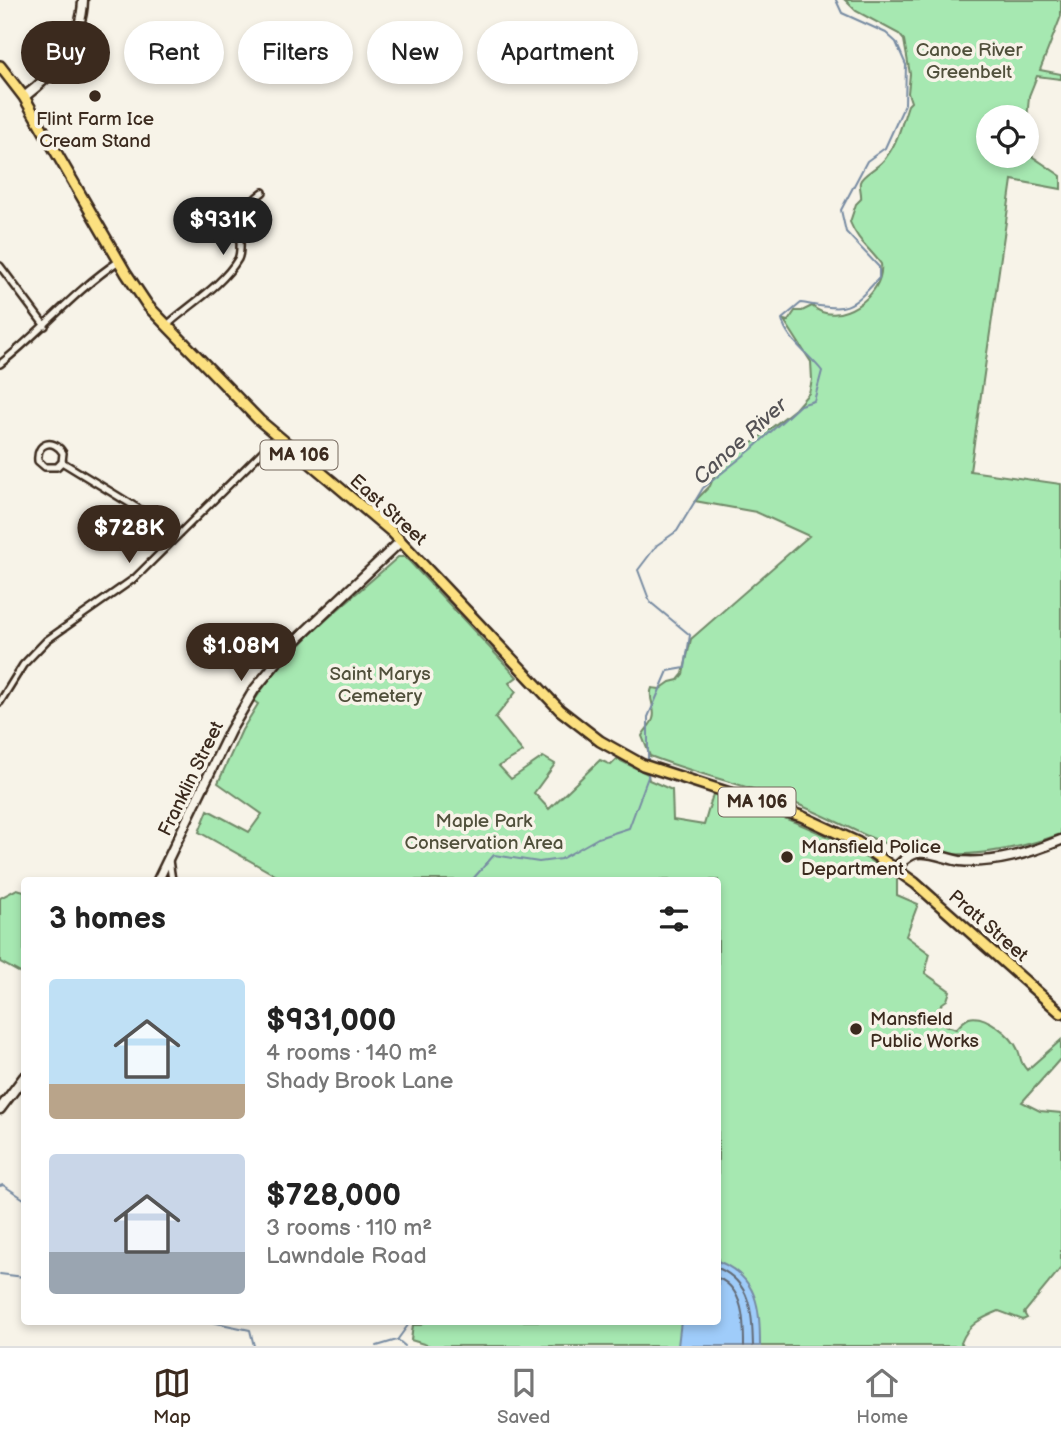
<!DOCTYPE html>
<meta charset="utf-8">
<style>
body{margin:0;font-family:"Balsamiq Sans",sans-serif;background:#f6f6f6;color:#222;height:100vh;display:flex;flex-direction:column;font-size:26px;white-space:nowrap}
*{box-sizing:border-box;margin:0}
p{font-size:23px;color:#767676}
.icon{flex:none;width:38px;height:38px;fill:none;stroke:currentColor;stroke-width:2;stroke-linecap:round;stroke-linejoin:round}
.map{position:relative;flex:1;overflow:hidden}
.details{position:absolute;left:21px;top:877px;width:700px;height:448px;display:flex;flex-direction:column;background:#fff;border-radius:7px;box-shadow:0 4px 10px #0003}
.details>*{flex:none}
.banner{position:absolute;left:21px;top:21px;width:700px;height:63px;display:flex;gap:14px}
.tools{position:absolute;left:976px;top:105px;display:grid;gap:14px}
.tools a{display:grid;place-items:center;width:63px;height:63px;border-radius:50%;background:#fff;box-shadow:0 4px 10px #0003;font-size:35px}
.price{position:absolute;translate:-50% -60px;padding:0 16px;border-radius:24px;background:#3b2a1e;color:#fff;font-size:23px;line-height:46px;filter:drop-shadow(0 2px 4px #0008)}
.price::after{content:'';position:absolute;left:50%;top:42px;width:21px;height:16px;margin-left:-10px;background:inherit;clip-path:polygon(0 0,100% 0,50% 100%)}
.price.active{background:#222;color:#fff}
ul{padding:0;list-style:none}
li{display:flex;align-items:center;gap:21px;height:175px;padding:0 28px}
li span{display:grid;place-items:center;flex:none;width:196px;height:140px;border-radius:7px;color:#555}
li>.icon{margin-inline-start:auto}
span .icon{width:84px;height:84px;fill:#fffc;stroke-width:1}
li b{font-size:30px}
h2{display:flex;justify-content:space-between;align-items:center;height:84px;padding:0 28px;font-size:30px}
.tag{padding:0 24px;border-radius:32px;background:#fff;box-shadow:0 4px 10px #0003;font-size:24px;line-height:63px}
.tag.active{background:#3b2a1e;color:#fff}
.tabs{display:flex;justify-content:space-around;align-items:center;height:98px;border-top:2px solid #e0e0e0;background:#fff;font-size:19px;color:#767676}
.tabs a{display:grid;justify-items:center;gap:4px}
.tabs .active{color:#3b2a1e}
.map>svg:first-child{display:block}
.green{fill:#a6e8b1;stroke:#708968;stroke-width:2}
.water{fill:#9fccfa;stroke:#778ba2;stroke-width:2}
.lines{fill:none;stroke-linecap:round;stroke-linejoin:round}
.shore{stroke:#636b76;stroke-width:2}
.stream{stroke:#778ba2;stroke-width:2}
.street-casing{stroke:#3b2a1e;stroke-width:10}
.secondary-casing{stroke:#3b2a1e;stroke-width:13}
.primary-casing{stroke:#3b2a1e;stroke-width:14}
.street{stroke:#f7f3e8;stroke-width:5}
.secondary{stroke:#f7f3e8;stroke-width:8}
.primary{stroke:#fce080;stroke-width:9}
.poi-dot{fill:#3b2a1e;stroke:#f7f3e8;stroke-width:2.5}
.labels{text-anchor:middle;stroke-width:7;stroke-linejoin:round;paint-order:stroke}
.shield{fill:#f7f3e8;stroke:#73665b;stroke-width:2}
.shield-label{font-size:18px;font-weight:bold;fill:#3b2a1e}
.park-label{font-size:19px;fill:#50503b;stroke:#f7f3e8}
.poi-label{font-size:19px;fill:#3b2a1e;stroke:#f7f3e8;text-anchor:start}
.street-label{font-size:19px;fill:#3b2a1e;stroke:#f7f3e8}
.water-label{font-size:21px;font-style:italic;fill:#545255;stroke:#f7f3e8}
</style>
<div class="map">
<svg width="1061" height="1346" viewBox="0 0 1061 1346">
<rect width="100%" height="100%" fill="#f7f3e8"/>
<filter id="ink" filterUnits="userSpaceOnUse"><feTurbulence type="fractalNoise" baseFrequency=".0143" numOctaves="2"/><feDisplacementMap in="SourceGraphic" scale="14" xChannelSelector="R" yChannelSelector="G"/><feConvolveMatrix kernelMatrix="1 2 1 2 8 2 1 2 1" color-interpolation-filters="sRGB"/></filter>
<g filter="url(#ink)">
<!-- green -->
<path class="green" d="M845,0h216v16l-21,54 21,4v5l-24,-3 -8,20 -2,25v-4h-38v39h38v-3l34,23v13l-49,-9 -42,291 91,13v350c-57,20 -119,30 -177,9 -31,-12 -61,-29 -92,-41 -47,-17 -96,-28 -142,-46l-8,-20c3,-6 9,-11 11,-17 4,-11 -6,-20 -1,-31l8,1 10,-7 8,-2 5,-6 8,-35 118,-103 -53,-24 -61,-11 15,-15 9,-22 27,-16 49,-39 14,-16 3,-13 -1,-18 -27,-42 4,1 7,-10h7l10,-5c25,23 73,-10 69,-42 -11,-15 -24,-24 -31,-42l6,-18 5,-5c1,-5 -2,-12 -1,-17 2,-8 21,-15 27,-26 11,-15 15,-33 21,-51l3,-3 -3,-9 2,-19 -6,-34 -5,-6 -43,-23z
M398,557h6l5,4 108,116 -8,6 7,9 -21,26 28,34 -24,14 12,13 32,-22 12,7 -21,29 15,16 51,-49 11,5 6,-6 31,15 1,6 23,10 1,30 31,5 9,-31c69,22 118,38 178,80l6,4v17l21,9 -12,32 24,18 -5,19 25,18 -3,9c-7,4 -11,10 -10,18l8,7 11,4c3,-3 8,-9 13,-11 16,-5 43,18 49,32 4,10 1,11 9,20l34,-30v18l-39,44 18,9 21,2v155l-37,45 3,5 -4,2 -24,-9c-17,7 -31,13 -38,32l3,3h-534l-19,-6 2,-15h9l3,-4h293v-441h-434l-85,-48 9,-22 41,22 13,-18 -44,-31 24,-53 16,-26 -4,-3c37,-57 94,-99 144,-144z
M17,889l7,2v84l-24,-13v-64z"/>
<!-- water -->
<path class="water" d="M718,1261c40,17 42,46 42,85h-82l3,-25h37z"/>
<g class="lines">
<!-- shore -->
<path class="shore" d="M718,1268c34,15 34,45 35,78
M718,1278c26,11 26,43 26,68"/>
<!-- stream -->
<path class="stream" d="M648,762v-45l20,-46 17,-3 5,-33 -40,-33 -12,-32 19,-25 20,-14 26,-43 49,-39 48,-44 14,-4 8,-30c-12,-16 -36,-32 -40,-52l19,-16c46,7 46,10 78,-25v-11l-33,-35 -5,-22 26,-49 18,-13 20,-44 1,-39 -10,-23 -10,-9 -44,-20 -6,-13
M472,880l22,-25 45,7 22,-3 37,-21 31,-10 19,-51v-6
M0,1186l3,-1 21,14
M0,1274l24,3
M207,1321l43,9 4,16
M398,1339l13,-18
M398,1340l7,6
M377,1346l20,-6"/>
<!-- street casing -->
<g class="street-casing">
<path id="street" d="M0,266l45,60
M166,326c23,-21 56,-40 72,-67 3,-6 2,-14 2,-21 -1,-21 7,-34 23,-46
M0,364c41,-32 75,-74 119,-103
M62,462l-5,5h-12l-7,-6c-2,-19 16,-23 25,-8l-1,9 90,55 25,19
M0,702l23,-37 24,-25 88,-62 142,-141
M169,860l3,20"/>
</g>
<!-- secondary casing -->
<g class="secondary-casing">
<path id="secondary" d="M24,97c31,-23 58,-57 59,-97
M895,868c7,-6 13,-13 22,-15 14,-2 30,6 43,8 35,3 69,-8 101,-21
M158,880l72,-149 24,-41 36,-44 111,-105
M0,1109l24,-32"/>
</g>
<!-- primary casing -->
<g class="primary-casing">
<path id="primary" d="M0,66l24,31 102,176 22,33 111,114 133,112 168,178 40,31 43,24 158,51 56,26 58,41 146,130"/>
</g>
<!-- street -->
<use href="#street" class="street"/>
<!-- secondary -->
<use href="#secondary" class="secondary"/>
<!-- primary -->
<use href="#primary" class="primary"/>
</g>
</g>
<!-- markers -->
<g class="poi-dot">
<circle cx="95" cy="96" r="7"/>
<circle cx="787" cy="857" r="7"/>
<circle cx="856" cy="1029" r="7"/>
</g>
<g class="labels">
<!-- shield labels -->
<g class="shield">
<rect x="260.5" y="440.5" width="77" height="29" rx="5"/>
<rect x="718.5" y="787.5" width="77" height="29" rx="5"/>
</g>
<g class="shield-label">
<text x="299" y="461">MA 106</text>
<text x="757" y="808">MA 106</text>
</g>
<!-- park labels -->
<g class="park-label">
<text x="969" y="56">Canoe River<tspan x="969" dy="22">Greenbelt</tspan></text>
<text x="380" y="680">Saint Marys<tspan x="380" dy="22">Cemetery</tspan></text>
<text x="484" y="827">Maple Park<tspan x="484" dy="22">Conservation Area</tspan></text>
</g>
<!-- poi labels -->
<g class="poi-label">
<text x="95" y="125" text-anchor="middle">Flint Farm Ice<tspan x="95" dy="22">Cream Stand</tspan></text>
<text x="801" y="853">Mansfield Police<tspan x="801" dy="22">Department</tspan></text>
<text x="870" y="1025">Mansfield<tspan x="870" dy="22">Public Works</tspan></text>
</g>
<!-- street labels -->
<g class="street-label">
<text transform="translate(389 509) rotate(42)" y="7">East Street</text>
<text transform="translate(190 778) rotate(-64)" y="7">Franklin Street</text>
<text transform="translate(989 925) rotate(41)" y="7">Pratt Street</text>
</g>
<!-- water labels -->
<g class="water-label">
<text transform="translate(740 441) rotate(-42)" y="7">Canoe River</text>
</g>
</g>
</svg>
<div class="tools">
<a><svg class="icon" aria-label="locate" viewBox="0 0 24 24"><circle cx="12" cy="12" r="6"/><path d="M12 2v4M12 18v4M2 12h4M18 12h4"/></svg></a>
</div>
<b class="price active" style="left:223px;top:257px">$931K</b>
<b class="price" style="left:129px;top:565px">$728K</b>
<b class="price" style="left:241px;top:683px">$1.08M</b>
<div class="banner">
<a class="tag active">Buy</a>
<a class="tag">Rent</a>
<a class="tag">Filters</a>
<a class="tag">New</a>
<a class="tag">Apartment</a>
</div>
<section class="details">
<h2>3 homes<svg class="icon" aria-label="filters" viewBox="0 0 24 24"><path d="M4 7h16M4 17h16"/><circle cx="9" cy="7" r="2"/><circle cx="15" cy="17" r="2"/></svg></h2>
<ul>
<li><span style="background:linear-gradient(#bfe0f5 75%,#b9a48a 0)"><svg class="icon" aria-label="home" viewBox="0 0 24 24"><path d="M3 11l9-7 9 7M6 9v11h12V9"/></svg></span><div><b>$931,000</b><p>4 rooms · 140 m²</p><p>Shady Brook Lane</p></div></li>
<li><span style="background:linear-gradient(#c9d6e8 70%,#9aa5b1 0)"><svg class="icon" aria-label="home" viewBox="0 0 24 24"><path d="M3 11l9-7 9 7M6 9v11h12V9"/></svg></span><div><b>$728,000</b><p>3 rooms · 110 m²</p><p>Lawndale Road</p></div></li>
</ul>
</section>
</div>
<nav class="tabs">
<a class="active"><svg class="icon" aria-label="map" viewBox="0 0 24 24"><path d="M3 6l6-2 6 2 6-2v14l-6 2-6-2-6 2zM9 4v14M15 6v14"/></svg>Map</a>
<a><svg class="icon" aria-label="saved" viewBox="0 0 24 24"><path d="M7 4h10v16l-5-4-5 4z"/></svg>Saved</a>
<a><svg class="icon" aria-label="home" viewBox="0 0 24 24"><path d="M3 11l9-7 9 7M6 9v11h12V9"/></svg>Home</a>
</nav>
